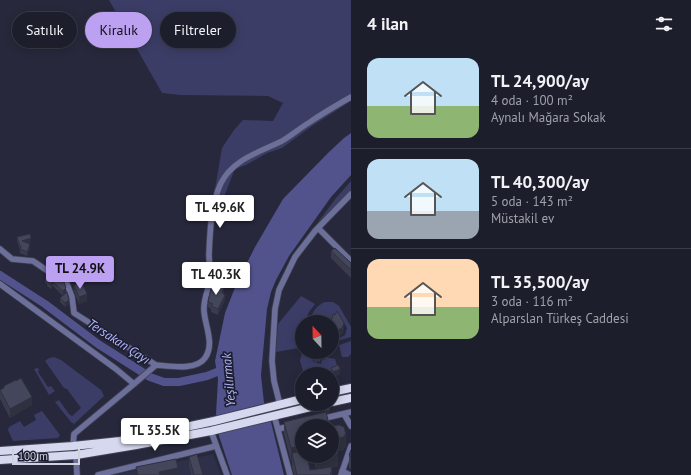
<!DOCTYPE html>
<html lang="tr">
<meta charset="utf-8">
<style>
body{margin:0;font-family:"PT Sans",sans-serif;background:#252734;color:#f1f3f6;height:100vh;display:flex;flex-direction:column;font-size:15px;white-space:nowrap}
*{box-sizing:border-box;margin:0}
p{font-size:13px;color:#a0a2a9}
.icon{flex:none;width:22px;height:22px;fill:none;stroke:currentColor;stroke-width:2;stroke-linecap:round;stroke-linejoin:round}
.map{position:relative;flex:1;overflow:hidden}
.side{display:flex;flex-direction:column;background:#1d1e2c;width:340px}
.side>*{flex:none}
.guide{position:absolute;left:12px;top:12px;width:279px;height:36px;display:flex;gap:8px}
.needle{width:26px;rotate:338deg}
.tools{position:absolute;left:295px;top:315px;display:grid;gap:8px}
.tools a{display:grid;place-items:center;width:44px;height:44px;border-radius:50%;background:#1d1e2c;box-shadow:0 2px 10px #0003,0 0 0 1px #3b3c48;font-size:20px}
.scale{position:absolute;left:12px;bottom:10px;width:68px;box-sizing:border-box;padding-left:4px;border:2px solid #cfd1de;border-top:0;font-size:11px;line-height:14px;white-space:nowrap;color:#cfd1de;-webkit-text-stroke:3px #1d1e31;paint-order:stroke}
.price{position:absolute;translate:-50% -34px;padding:0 9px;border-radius:4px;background:#fff;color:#222;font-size:13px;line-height:26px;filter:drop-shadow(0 1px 2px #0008)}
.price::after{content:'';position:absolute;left:50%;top:24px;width:12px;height:9px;margin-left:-6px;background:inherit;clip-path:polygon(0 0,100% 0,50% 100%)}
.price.current{background:#bca0f2;color:#111}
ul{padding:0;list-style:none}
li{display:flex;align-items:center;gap:12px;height:100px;padding:0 16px}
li+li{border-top:1px solid #3b3c48}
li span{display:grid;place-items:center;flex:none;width:112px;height:80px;border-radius:12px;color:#555}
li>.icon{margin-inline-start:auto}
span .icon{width:48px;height:48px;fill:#fffc;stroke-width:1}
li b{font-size:17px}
h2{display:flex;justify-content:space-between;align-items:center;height:48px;padding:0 16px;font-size:17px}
.tag{padding:0 14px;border-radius:18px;background:#1d1e2c;box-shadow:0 2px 10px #0003,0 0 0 1px #3b3c48;font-size:14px;line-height:36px}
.tag.current{background:#bca0f2;color:#111}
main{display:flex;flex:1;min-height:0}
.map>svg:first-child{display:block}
.built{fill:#2e2f49}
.green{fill:#3b3d66}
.water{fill:#52538c}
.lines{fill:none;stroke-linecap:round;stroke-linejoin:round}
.river{stroke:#52538c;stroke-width:8}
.minor-casing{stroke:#424355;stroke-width:7}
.highway-casing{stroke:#424355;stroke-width:10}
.minor{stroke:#6c6f9a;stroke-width:5.5}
.highway{stroke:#d5d8ee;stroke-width:8}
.wall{fill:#3a3c4e}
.shaded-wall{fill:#303140}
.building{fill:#44465b;stroke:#303140}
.labels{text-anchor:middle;stroke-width:3.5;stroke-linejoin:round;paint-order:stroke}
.water-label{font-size:13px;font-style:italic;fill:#b5b9fe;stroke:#1d1e31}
</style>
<main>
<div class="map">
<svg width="351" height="475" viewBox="0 0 351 475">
<rect width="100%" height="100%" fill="#27283b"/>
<!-- built -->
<path class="built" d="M213,454l8,21h-109z"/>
<!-- green -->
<path class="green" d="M109,0h242v101l-39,25 -30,22 -15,5 -21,12 -8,3 -4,3 -18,47h-6l12,-70 12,-18 9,-10 30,1 10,-18 -15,-7 -87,-1 -19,-2z
M351,181v9l-35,35 20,-27z
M301,296l14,8 -6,8 -4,10h-3v14l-3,12 -23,4 2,-28z
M325,302h8l6,4 12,21v10l-14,4v1l-5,2v-4l5,-2 1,1 7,-4 2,-7 -4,-7 -2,1 -11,-4 -1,4h-19c1,-9 7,-17 15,-20z
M351,341v13l-3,3h-6l-3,-12z
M302,352h6l6,10 7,2 1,-5 2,1 1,-3 10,2 3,10 -7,3v2h-27l-4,-13z
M54,357l7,3 40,30 3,6 -30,28 -3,-2 -16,-20 4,-2 10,14 3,2 9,-8 -14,-19 -3,-1 -19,-27 4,-3z
M38,368l1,2 -1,2 10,15 3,-1 4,5 -6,4 -15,-26z
M42,411l18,24 -2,3 -45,3 -5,-11 1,-3 11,-6 4,6 12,-7 -2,-5z"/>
<!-- water -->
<path class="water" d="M351,133v42l-20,22 -42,59 -13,24 -5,12 -4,17 -6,66 3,28 7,19 13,53h-52l-13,-39 -3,-22 2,-35 -3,-18 10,-48 11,-28 19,-38 28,-48 45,-46 16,-15z"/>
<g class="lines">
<!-- river -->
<path class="river" d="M0,275l45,29 53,40 52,33 14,5h15l28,-6 20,-8"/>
<!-- minor casing -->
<g class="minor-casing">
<path id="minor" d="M318,228l33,33
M0,249l12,10 21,2 34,23 5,13 2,16 82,52
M0,284l116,85 18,15 -60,50 -1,12
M134,384l22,-19c14,1 40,6 49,-7 10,-14 0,-32 -1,-47 -1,-11 4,-20 6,-30 1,-8 -1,-18 -1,-27 1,-23 2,-50 12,-71 12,-24 39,-31 61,-42 10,-6 18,-13 28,-19 13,-9 27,-17 41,-25
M280,405l-6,-24 -2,-20 3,-52 4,-19 16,-33 20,-26 36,-37
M344,414l7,12
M274,415l16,60
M321,419l30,-7
M278,429l13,-3
M211,431l16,44
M76,455l1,20
M342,471l8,4
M98,475l118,-29
M341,475l10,-29"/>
</g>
<!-- highway casing -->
<g class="highway-casing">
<path id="highway" d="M332,392l19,-4
M332,402l19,-4
M0,451l73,-5 47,-5 94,-20 88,-22
M0,460l76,-5 60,-10 75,-14 112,-27"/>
</g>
<!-- minor -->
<use href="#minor" class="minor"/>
<!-- highway -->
<use href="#highway" class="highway"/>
</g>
<!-- wall -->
<path class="wall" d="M17,237l14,5 -4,1 3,5 -3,8 -7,-3v-3l-3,-9z
M331,251l20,12v15l-20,-20z
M58,268l9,7 -2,3 -7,-5z
M50,273l16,20 -3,3 -10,-10 -2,3 -4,-3v-2l-2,-1v-4z
M74,285l5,1 8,15 -8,3 -5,-13z
M224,294l1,6 -7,15 -7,-3v-3l-3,-2v-5z
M60,298l9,6 -4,3 -5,-5z
M332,322l12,7 -2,5 -9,6 -1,-1z
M309,352h14l-3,10 -3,-1 -1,3z
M331,368l9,6 -7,3 -2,-5z
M16,381l16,24 -22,13 -10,-19v-9l4,-2v-2z
M325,408l5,4 -4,1 2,13h-26v30l8,14 6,-1 -2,-8v-5h18v-30l14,21 -2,1v2l-7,1 1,15 -7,2 1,7h-38l-2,-9v-6l-1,1 -7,-27v-12l41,-10z
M351,450v19l-2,-1v-13z
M189,457l14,18h-12l-2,-9z"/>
<!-- shaded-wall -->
<path class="shaded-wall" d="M31,238v4l-9,3v-4z
M30,244v4l-3,8v-4z
M67,270v5l-2,3v-5z
M53,282v4l-2,3v-5z
M66,288v5l-3,3v-5z
M224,288v6l-2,5v-6z
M87,294v7l-8,3v-7z
M225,295v5l-7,15v-6z
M69,300v4l-4,3v-4z
M344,323v6l-2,5 -9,6v-7z
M321,352h2l-3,10v-6z
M340,369v5l-7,3v-5z
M32,397v8l-22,13v-9z
M330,410v2l-4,1v-2z
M328,420v6h-8v-4z
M302,426v13l-3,-12z
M344,435h2v12l-2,1v2l-9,2v-13z
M302,445v11l-10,-3v7l-1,1v-13z
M338,454v12l-22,5v-13l11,-2h5v-1z
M178,468v7h-19v-3z"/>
<!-- building -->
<path class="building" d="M30,234l1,4 -9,3 8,3 -3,8 -7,-3 1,-3h-1l-3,-9z
M335,248l16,15v7l-20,-19z
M61,265l6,5 -2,3 -7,-5z
M50,273l14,9 2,6 -3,3 -10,-9 -2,2 -4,-3 1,-1 -3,-1z
M78,283l1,3 4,-1 4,9 -8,3 -5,-12z
M216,284l8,4 -2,5 3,2 -7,14 -7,-3 2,-2 -5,-2 3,-13h2z
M67,292l2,8 -4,3 -5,-5z
M337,311l7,12 -2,5 -9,5h-1v-11h-1l2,-8 2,1z
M313,352h8l-1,4 -3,-1 -1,2z
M338,365l2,4 -7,3 -2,-4z
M21,378l11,19 -22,12 -10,-19 4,-2v-2l12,-6v1z
M329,406l1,4 -4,1 -1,-3z
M326,412l2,8 -8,2 1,4h-14l-1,-1 -7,2 3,9v9l-11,3 -7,-26z
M339,425l5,2 2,8h-2v2l-9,2 3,15 -6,1v-29z
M351,450v7l-2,-2z
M302,451v5h5l3,14 21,-3 1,5h-2l1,3h-34l-5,-22z
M197,454l6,21h-9l-5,-18z
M316,456h11l-11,2z
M176,459l2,9 -19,4 1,3h-22l-2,-8z"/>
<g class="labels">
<!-- water labels -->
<g class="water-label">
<text transform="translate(119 341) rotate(33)" y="5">Tersakan Çayı</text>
<text transform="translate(228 380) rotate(-95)" y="5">Yeşilırmak</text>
</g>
</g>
</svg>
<div class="tools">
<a><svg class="needle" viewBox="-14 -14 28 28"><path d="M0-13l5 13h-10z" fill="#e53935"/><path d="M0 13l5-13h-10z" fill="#a0a2a9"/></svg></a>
<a><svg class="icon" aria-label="locate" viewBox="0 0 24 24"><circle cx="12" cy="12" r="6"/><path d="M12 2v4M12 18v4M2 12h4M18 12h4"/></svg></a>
<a><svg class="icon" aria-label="layers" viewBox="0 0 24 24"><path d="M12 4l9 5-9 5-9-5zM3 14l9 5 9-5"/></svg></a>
</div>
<div class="scale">100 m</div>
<b class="price" style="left:220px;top:229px">TL 49.6K</b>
<b class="price current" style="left:80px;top:290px">TL 24.9K</b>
<b class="price" style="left:216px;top:296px">TL 40.3K</b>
<b class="price" style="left:155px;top:452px">TL 35.5K</b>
<div class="guide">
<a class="tag">Satılık</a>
<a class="tag current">Kiralık</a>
<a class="tag">Filtreler</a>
</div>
</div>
<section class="side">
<h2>4 ilan<svg class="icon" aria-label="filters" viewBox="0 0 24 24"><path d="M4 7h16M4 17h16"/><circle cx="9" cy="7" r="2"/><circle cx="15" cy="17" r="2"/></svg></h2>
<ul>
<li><span style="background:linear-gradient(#bfe0f5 60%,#8fb573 0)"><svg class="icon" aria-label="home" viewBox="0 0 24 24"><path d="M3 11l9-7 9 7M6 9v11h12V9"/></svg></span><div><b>TL 24,900/ay</b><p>4 oda · 100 m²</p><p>Aynalı Mağara Sokak</p></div></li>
<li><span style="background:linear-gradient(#bfe0f5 65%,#9aa5b1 0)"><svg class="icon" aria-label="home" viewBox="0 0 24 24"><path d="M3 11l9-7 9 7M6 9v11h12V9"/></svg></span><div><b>TL 40,300/ay</b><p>5 oda · 143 m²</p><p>Müstakil ev</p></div></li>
<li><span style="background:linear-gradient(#ffd9b3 60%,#8fb573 0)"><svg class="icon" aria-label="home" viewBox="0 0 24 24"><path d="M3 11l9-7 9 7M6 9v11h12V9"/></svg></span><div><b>TL 35,500/ay</b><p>3 oda · 116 m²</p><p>Alparslan Türkeş Caddesi</p></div></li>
</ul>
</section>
</main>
